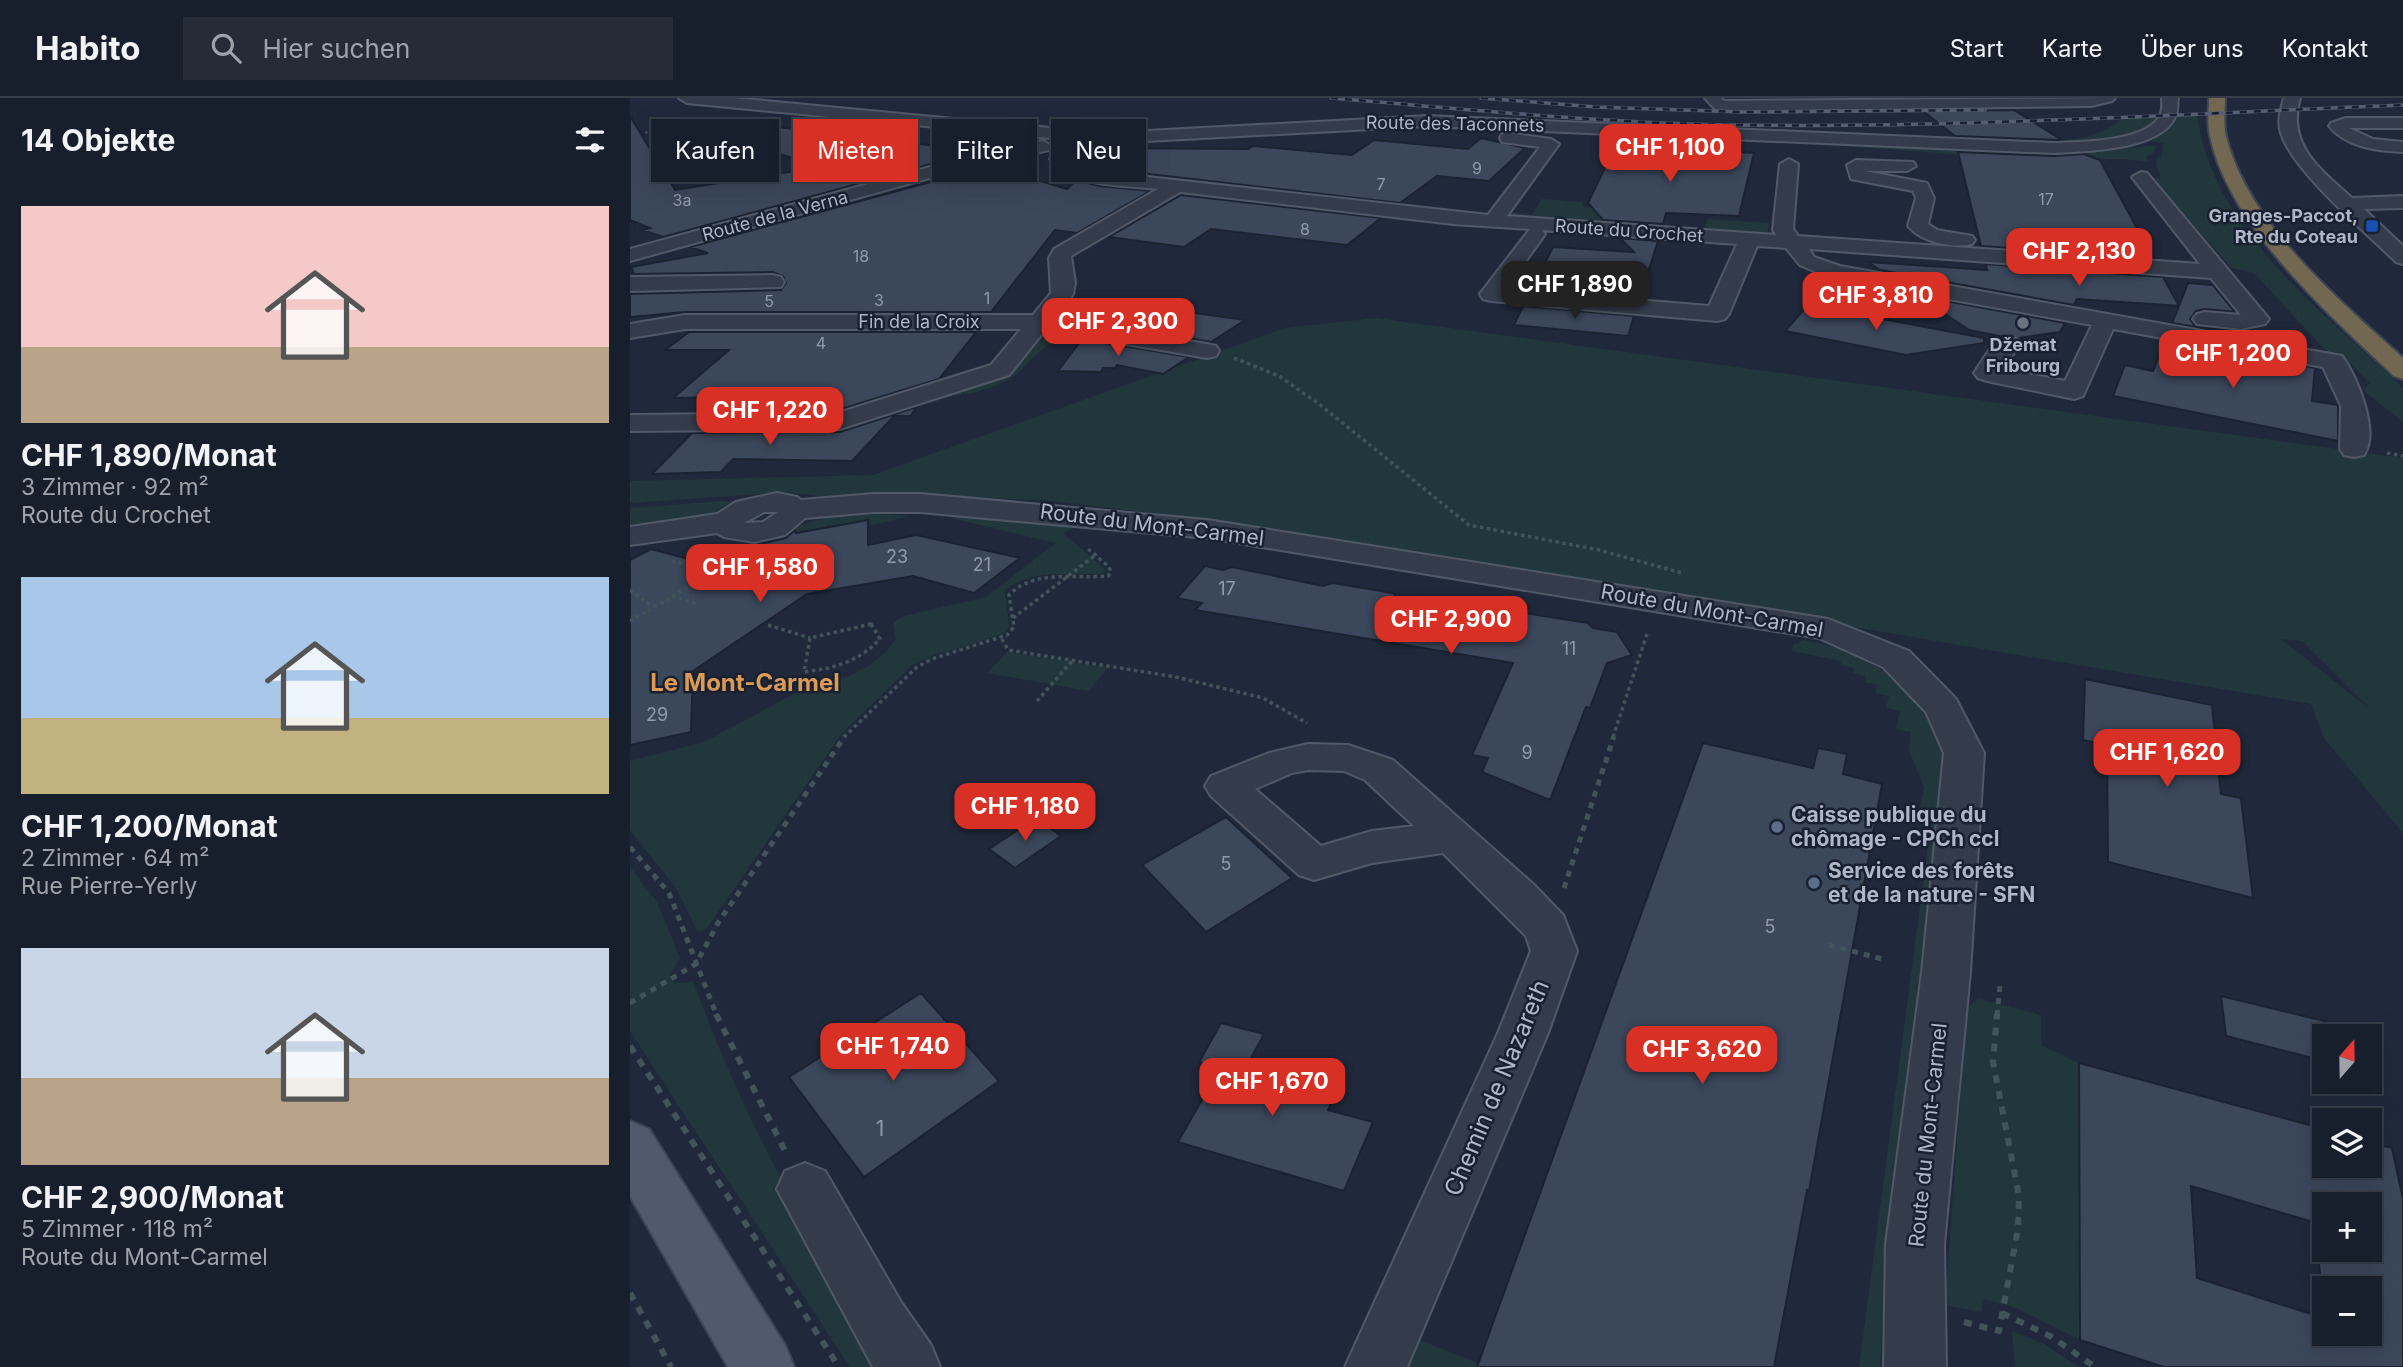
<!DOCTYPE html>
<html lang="de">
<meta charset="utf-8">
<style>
body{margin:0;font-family:Inter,sans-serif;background:#252c38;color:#f1f3f6;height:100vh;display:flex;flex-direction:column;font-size:26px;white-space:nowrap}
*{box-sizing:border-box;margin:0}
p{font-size:23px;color:#9fa2a9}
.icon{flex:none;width:38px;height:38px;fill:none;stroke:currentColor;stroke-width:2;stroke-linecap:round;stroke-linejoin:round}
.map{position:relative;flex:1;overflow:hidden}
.drawer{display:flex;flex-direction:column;background:#181f2c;width:630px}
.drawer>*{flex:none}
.banner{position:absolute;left:21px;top:21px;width:665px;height:63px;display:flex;gap:14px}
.needle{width:46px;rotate:20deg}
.buttons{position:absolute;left:1682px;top:926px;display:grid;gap:14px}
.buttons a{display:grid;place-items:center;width:70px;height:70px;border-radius:0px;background:#181f2c;box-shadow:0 7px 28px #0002,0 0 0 2px #363d48;font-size:35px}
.price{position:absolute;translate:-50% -60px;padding:0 16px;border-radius:14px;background:#d93025;color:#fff;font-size:23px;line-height:46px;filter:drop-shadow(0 2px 4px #0008)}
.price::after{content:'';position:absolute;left:50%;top:42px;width:21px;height:16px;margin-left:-10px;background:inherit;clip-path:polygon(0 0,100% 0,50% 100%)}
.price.active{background:#222;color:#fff}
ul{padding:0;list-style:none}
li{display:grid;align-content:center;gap:14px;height:371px;padding:0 21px}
li span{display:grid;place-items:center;height:217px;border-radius:0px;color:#555}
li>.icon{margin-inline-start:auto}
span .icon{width:126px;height:126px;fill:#fffc;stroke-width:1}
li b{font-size:30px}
h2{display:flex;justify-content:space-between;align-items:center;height:84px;padding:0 21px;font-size:30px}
.chip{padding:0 24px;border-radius:0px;background:#181f2c;box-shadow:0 7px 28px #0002,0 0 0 2px #363d48;font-size:24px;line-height:63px}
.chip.active{background:#d93025;color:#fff}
header{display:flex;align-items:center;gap:42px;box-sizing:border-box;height:98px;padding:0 35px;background:#181f2c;border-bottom:2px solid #363d48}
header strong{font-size:33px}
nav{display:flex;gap:38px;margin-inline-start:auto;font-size:24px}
.search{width:490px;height:63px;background:#252c38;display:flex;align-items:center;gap:18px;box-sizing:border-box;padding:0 24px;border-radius:0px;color:#9fa2a9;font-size:26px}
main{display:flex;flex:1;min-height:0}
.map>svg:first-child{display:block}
.green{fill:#22373c;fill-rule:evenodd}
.building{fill:#3b475b;stroke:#1b2332;stroke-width:2;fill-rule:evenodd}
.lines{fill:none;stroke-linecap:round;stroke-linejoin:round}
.minor-casing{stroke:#515969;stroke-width:4}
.major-casing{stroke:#3d4555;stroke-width:4}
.highway-casing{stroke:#3e4656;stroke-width:4}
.path-far3{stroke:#405459;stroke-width:2;stroke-dasharray:2.5 2.5;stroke-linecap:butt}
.path-far2{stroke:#405459;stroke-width:3.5;stroke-dasharray:3.5 3.5;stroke-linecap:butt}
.path-far1{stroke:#405459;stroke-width:5;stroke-dasharray:6 6;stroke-linecap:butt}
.path{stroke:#405459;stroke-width:6;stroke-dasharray:8 8;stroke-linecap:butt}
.minor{fill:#343c4b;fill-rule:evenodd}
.major{fill:#515a6c;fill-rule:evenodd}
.highway{fill:#726750;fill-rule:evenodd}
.rail-casing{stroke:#555f73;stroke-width:3.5}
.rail{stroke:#192130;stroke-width:2.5;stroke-dasharray:7;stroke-linecap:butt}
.transit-dot{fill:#1a4fb4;stroke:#192130;stroke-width:2.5}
.worship-dot{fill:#6b7280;stroke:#192130;stroke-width:2.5}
.service-dot{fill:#5c6f8a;stroke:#192130;stroke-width:2.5}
.labels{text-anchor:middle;stroke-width:5;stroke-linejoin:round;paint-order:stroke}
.far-number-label{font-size:16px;fill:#919aad}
.far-street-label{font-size:18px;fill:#aeb6c8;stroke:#192130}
.far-poi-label{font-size:18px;font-weight:bold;fill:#aeb6c8;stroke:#192130;text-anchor:end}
.number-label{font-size:18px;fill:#919aad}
.street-label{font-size:21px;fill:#aeb6c8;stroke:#192130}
.poi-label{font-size:21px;font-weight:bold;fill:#aeb6c8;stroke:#192130;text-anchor:start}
.near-number-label{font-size:21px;fill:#919aad}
.quarter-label{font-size:24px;font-weight:bold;fill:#db9a56;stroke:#192130}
.near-street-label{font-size:24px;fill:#aeb6c8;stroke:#192130}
</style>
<header>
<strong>Habito</strong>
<div class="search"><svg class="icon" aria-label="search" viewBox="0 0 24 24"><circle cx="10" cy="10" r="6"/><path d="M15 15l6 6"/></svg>Hier suchen</div>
<nav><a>Start</a><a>Karte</a><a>Über uns</a><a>Kontakt</a></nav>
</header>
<main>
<section class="drawer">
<h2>14 Objekte<svg class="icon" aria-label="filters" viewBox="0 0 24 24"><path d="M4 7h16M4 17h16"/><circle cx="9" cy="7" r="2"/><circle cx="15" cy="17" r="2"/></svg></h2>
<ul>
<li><span style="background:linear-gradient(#f6c9c9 65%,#b9a48a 0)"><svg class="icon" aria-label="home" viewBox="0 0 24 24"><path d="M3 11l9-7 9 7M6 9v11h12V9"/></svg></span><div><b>CHF 1,890/Monat</b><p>3 Zimmer · 92 m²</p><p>Route du Crochet</p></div></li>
<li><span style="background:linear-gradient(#a9c7e8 65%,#c2b280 0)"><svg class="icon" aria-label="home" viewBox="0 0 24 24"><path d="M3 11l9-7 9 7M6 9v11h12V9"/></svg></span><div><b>CHF 1,200/Monat</b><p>2 Zimmer · 64 m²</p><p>Rue Pierre-Yerly</p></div></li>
<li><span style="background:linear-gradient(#c9d6e8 60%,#b9a48a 0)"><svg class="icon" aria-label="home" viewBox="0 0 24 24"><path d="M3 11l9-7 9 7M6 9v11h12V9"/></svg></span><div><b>CHF 2,900/Monat</b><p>5 Zimmer · 118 m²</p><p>Route du Mont-Carmel</p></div></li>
</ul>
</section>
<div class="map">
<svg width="1773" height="1269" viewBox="0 0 1773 1269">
<rect width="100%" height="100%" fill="#20293b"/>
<!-- green -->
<path class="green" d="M1549,16h18c14,115 127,199 206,274v34l-40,-32 7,-7 -27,-27 -15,-3 -74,-80 -22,-5 -80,-90h9l-5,-14 1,-6 5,-3 1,-12 -20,-3 24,-11z
M1527,18c-24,34 -110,27 -147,25 38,0 84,4 114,-24z
M1178,44l229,11 71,-2 47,-6 -1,9 -7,2 1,6 -23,-3 -90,1 -232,-17z
M912,101l40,3 2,5 55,6 -6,15 -124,-11 -1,-3 4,-2 20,3z
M1078,121l61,4 -2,11 -4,2 -60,-3z
M746,220l1027,140v375l-79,-95 -13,-34 -1076,-181 -182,-22 -140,-7 -85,3 -40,-5 -158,11v-22l243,-6 412,-147zM1651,541l21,2 69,69z
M423,232l104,19 -5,5 -92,-15c-20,8 -30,24 -46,37 -24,17 -61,20 -89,24l71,-23 24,-14 19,-25 -2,-2 22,-1v-2l-20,1z
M92,403l12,1 -16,7 -10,10 -78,11v-22z
M212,416l-1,3 33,-3 35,2 -41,10 -1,-6 -63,11 -6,5 -6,-9z
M326,418l151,12h-33l-11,5 43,37 -5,4c-32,1 -70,-5 -96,16l4,36 -4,7 -76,24 -17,8 -70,68 -135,195 -9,4 -22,-44 -46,-58v-69l74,-19 107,-57 36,-8 23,-12 17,-14 9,-12 -3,-17 11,-6 82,-19 70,-54 -101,-24z
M1174,542l36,9 40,20 37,33 20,29 8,24 -6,71 -50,383 -9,158h-21l72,-543 -14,-2 7,-35 -15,-36 2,-19 -15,-3 4,-18 -14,-3 3,-12 -14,-3 2,-8 -12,-3 1,-6 -13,-3 1,-5 -14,-3 1,-4 -49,-10 1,-6z
M377,554l100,16 -18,23 -102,-18z
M0,769l27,35 23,56 -10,17 4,8 20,-1c47,136 122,261 193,385h-37l-220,-336z
M1348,901l63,16v30l38,18 1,277 -64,-32 -32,-9 -3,13 -36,-7 22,-297z
M1382,1233l32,13 35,23h-64z
M790,1242l59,24 -2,3h-68z"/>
<!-- building -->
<path class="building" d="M1384,12l48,30 -107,-4 -32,-25z
M0,18l45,74 145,-23 -96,-31 3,-15 251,30 -315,86 -21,-7 8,-2 -20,-8z
M851,40l44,10 -36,33 -52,-5 -37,27 -312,-36 17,-19 143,1 5,-3 99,9 22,-15 94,9z
M1003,48l121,7 -15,63 -73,-3 -3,11 -60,-4 -15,-17 26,-54z
M1328,54l96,4 30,-2 16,6 53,98 -172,-12z
M360,68l77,23 9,-9 24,6 50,5 -73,42 -22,-3 -64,82h-306l-55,5v-23l151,-4 5,-7 -3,-7 -10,-4 -139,2 -3,-7 77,-14 -18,-6z
M551,97l200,23 -34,27 -136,-16 -27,18 -75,-10z
M990,140l38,3 -18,57 -108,-9 21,-42 81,5z
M1238,164l119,8 -1,-6 177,13 16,29 9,-23 25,2 22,27 -30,-3 -9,2 -6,8 5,7 46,6 11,-3 4,6 32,5 -1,3 -115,-20 7,-17 -102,-7 -3,6 -194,-35z
M1289,198l146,27 -5,9 -41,6 -14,-1 -36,-7z
M481,203l134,19 -34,22 -116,-20z
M1178,207l176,33v5l-78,12 -121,-24z
M893,208l111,10 -6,20 -114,-11z
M59,234h287l-37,47 -101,31 -125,2 15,-15 -55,1 56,-48h-64z
M452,241l107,18 -26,17 -46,-9 -2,3h-12l-2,4 -43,-1z
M1535,243l150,27 -3,33 26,4v36l-225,-45 12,-31 28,6z
M287,309l-7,9h-16l-42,45 -119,-2 -12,13 -69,2 40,-41 148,-1z
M238,422v25l48,-10 104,23 -46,35 -61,-17 -106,18 -114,77 -2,61 -61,13v-185l21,-11 108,29 -15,-35 11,2 31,-7 9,-8 1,3z
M575,468l18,4 9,-3 91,19 10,-3 60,10 7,9 18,-6 60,10 4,4 34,6 9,-3 63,10 5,5 24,4 15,23 -25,8 -17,45 -4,-1 -36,93 -68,-28 6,-14 -16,-3 41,-92 -318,-53 7,-7 -25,-5z
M1455,581l127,26 9,89 20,4 12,100 -145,-36 -1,-117 -24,-5z
M1073,645l110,25 5,-20 29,6 -4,20 39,10 -73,407 -2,-1 -33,177h-297z
M596,719l66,61 -86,54 -64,-67z
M406,720l25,18 -46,32 -26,-19z
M291,895l78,88 -135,96 -75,-100z
M1591,898l103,25v40l-98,-25z
M591,925l43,11 -20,37 90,25 -6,14 45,12 -29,69 -166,-49 42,-74 -21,-6z
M1449,965l245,66v37h46v-24l22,6 11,51v168h-239l-84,-27zM1561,1088l122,36 11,79v-13h46v46h-46v-16l-127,-40zM1694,1106h46v46h-46z"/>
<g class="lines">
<!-- minor casing -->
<g class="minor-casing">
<path id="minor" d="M49,0h55l316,30 8,5 -8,5 -363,-35z
M1075,0h16l3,3 391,-3 -3,3 -21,5 -371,5 -5,-2z
M1532,0h16c-1,5 0,12 -2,17 -14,36 -90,36 -122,38l-627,-27 -336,18 -8,-5 8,-5 336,-18 627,27c25,-1 94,-1 106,-28 3,-5 2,-12 2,-17z
M1654,0h16c-14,47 21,72 52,100l51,-2v12l-39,1 39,37v18l-7,-2c-29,-29 -109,-95 -116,-133 -2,-11 1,-20 4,-31z
M1716,20h57v10h-54l24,11 30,3v10c-26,-1 -57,-5 -74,-26l2,-3z
M878,35l43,6 8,5 -52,72 269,19 -3,-5 7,-66 9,-5 9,5 -5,65 5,7 402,28 -68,-87 9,-5 6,1 118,141 4,5 -4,5 -24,5 -44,-5 -4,-5 4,-5 8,-2 36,3 -30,-37 -402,-29 5,8 26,9 502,90c15,21 38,75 22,99l-10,2 -10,-2 -4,-6 1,-43 -18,-39 -210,-38 -30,67 -9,3 -87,-18 -9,-3 -4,-5c11,-16 21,-39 43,-34l3,5 -17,25 62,12 27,-56 -265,-48 -27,-12 -14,-17 -29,-2 -28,68 -4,5 -8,2 -226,-20 -8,-2 -3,-5 50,-65 -77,-5 -273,-32 -109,64 4,27 -2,11 -18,24 152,26 9,2 3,5 -3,5 -9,2 -162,-28 -36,45 -169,54 -210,2v-16l208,-2 153,-48 30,-36h-336l-55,9v-14l55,-9h348l18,-22 -2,-35 5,-9 104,-60c-34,-4 -84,-1 -108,-30l7,-16h12l2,4 -3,10 16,11 10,3 394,44 52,-68 -38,-5 -2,-4 2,-4zM912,132l195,14 -28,62 -203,-17 39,-55z
M413,43l8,5 -2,4 -98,22 -321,89v-12l311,-85z
M1226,62l57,2 3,4 -9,5h-42l62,12 7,15 -6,26 9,6 35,6 3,4 -3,4c-19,5 -51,-2 -64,-18l8,-28 -3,-7 -62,-12 -4,-14z
M143,177l8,2 3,5 -3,5 -151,4v-14z
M147,395l20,4 4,3 73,-6h46l287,26 621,99 81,32 47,48 28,54 -14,219 -26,272 2,123h-62l2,-123 36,-272 22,-219 -18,-41 -43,-45 -64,-29 -612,-100 -287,-26h-46l-69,6 -20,17 -31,7 -30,-5 -7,-4 -87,12v-18l87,-13 19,-12zM134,414h14l-15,10 -19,1z
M678,646l40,1 45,15 140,124 30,31 14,36 -29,82 -141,334h-62l153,-334 33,-82 -5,-15 -83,-83 -71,10 -58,17 -15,-5 -88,-79 -6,-10 6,-10 58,-23zM678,672l36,1 21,9 49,46 -42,5 -51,15 -66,-57 37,-16z
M175,1065l20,8 76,131 30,43 9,22h-67l-96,-178 8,-18z"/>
</g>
<!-- major casing -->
<g class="major-casing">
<path id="major" d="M0,1023l19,8 136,216 9,22h-66l-98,-171z"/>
</g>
<!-- highway casing -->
<g class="highway-casing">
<path id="highway" d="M1579,0h16c0,12 -2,26 1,38 22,88 112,163 177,222v21l-9,-3c-65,-61 -165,-150 -184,-240 -3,-12 -1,-26 -1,-38z"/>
</g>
<!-- path-far3 -->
<path class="path-far3" d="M42,71l20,-6c-12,-16 -32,-17 -46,-31l34,-9"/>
<!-- path-far2 -->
<path class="path-far2" d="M604,260l45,18 40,28 150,121 130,25 83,23
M1757,355l16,3
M72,459l-2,1 23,6
M42,463l39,10
M0,492l23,17
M42,498l26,8
M383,520l84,-64
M0,523l105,-61
M241,526l9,15c-22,23 -45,29 -76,33l6,-34z
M138,527l42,13
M372,541l6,11 168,27 87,21 44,25
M407,603l35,-40
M214,639l73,-70 15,-8 75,-24 7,-8 -5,-32c25,-26 66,-16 99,-19l3,-4 -2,-5 -22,-19
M983,639l35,-106"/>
<!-- path-far1 -->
<path class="path-far1" d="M0,749l39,46 48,123
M934,790l50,-152
M1199,847l53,14
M0,905l66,-39 22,-41 127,-187
M1367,918l3,-30"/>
<!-- path -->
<path class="path" d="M86,916l69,137
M0,948l209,321
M0,1195l41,74
M1372,1215l50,24 43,30
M1334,1224l35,9 19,-103 1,-32 -26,-134 4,-48"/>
<!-- minor -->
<use href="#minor" class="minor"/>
<!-- major -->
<use href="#major" class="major"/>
<!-- highway -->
<use href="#highway" class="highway"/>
<!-- rail casing -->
<g class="rail-casing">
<path id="rail" d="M701,0c134,11 269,25 404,27 222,3 445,-11 668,-20
M851,0l115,9 146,5 243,-2"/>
</g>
<!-- rail -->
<use href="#rail" class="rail"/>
</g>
<!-- markers -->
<rect class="transit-dot" x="1735" y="121" width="14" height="14" rx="3.5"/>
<circle class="worship-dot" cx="1393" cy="225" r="7"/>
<g class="service-dot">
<circle cx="1147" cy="729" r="7"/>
<circle cx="1184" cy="785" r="7"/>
</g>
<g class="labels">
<!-- far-number labels -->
<g class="far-number-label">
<text x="847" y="76">9</text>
<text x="751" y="92">7</text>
<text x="1416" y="107">17</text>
<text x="52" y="108">3a</text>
<text x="675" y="137">8</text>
<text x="231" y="164">18</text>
<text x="357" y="206">1</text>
<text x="249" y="208">3</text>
<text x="139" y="209">5</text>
<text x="191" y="251">4</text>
</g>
<!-- far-street labels -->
<g class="far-street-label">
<text transform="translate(825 26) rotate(1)" y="6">Route des Taconnets</text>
<text transform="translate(145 118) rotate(-15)" y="6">Route de la Verna</text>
<text transform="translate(999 133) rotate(4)" y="6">Route du Crochet</text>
<text x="289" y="230">Fin de la Croix</text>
</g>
<!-- far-poi labels -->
<g class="far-poi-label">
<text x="1728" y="124">Granges-Paccot,<tspan x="1728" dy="21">Rte du Coteau</tspan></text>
<text x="1393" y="253" text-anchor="middle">Džemat<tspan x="1393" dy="21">Fribourg</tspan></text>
</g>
<!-- number labels -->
<g class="number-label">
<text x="267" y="465">23</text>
<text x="352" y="473">21</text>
<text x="597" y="497">17</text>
<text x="939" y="557">11</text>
<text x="27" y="623">29</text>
<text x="897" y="661">9</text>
<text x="596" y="772">5</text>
<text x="1140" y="835">5</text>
</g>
<!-- street labels -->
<g class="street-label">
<text transform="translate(522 427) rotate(7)" y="7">Route du Mont-Carmel</text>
<text transform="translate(1082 513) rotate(10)" y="7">Route du Mont-Carmel</text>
<text transform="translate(1298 1037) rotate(-84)" y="7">Route du Mont-Carmel</text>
</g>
<!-- poi labels -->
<g class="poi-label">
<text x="1161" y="724">Caisse publique du<tspan x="1161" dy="24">chômage - CPCh ccl</tspan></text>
<text x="1198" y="780">Service des forêts<tspan x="1198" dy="24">et de la nature - SFN</tspan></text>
</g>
<!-- near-number labels -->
<g class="near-number-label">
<text x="250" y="1038">1</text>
</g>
<!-- quarter labels -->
<g class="quarter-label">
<text x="115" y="593">Le Mont-Carmel</text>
</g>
<!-- near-street labels -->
<g class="near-street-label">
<text transform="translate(867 990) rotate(-67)" y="8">Chemin de Nazareth</text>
</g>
</g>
</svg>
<div class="buttons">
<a><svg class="needle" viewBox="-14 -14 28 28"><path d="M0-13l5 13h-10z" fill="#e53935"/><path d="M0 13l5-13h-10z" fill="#9fa2a9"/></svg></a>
<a><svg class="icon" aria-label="layers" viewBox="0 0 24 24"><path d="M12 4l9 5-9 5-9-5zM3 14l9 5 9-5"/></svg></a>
<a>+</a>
<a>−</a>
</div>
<b class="price" style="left:1040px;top:86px">CHF 1,100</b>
<b class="price" style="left:1449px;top:190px">CHF 2,130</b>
<b class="price active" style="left:945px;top:223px">CHF 1,890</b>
<b class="price" style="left:1246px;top:234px">CHF 3,810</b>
<b class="price" style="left:488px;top:260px">CHF 2,300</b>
<b class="price" style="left:1603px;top:292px">CHF 1,200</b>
<b class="price" style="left:140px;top:349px">CHF 1,220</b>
<b class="price" style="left:130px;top:506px">CHF 1,580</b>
<b class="price" style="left:821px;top:558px">CHF 2,900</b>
<b class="price" style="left:1537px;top:691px">CHF 1,620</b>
<b class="price" style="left:395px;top:745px">CHF 1,180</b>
<b class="price" style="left:263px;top:985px">CHF 1,740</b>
<b class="price" style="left:1072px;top:988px">CHF 3,620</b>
<b class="price" style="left:642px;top:1020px">CHF 1,670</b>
<div class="banner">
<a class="chip">Kaufen</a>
<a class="chip active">Mieten</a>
<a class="chip">Filter</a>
<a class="chip">Neu</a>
</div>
</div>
</main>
